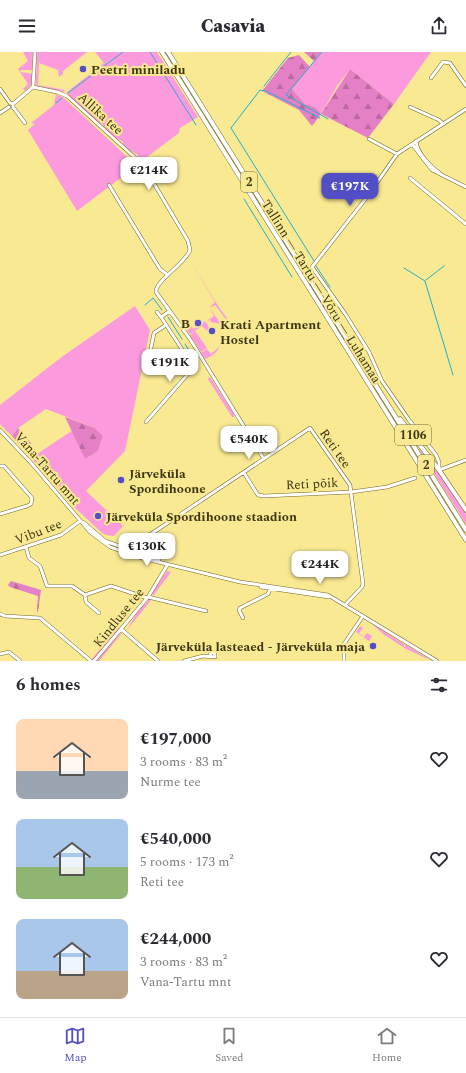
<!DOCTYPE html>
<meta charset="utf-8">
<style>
body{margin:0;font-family:Spectral,serif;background:#f7f7f7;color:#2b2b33;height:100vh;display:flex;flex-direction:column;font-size:15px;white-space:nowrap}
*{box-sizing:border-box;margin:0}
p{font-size:13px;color:#7c7c81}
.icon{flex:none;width:22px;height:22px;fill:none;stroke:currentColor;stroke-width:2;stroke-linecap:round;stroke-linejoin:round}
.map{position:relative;height:609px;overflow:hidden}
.sheet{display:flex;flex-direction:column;background:#fff;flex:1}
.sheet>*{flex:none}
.price{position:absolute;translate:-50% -34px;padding:0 9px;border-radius:8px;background:#fff;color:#222;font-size:13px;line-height:26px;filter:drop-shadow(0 1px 2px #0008)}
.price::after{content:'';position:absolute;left:50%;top:24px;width:12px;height:9px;margin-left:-6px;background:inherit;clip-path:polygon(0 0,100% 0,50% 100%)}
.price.current{background:#524ec5;color:#fff}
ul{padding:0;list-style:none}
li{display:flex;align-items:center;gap:12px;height:100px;padding:0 16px}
li span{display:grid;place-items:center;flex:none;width:112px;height:80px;border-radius:8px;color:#555}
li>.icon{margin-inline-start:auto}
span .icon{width:48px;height:48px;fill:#fffc;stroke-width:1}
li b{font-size:17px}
h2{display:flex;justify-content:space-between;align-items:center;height:48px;padding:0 16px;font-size:17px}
header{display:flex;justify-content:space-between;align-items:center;height:52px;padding:0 16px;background:#fff;font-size:18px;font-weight:800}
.tabs{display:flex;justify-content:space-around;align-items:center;height:56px;border-top:1px solid #e1e1e2;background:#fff;font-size:11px;color:#7c7c81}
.tabs a{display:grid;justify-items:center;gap:2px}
.tabs .current{color:#524ec5}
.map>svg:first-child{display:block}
.green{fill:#fb9bde}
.forest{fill:url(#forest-firs)}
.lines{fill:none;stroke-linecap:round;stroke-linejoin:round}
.stream{stroke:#24aecf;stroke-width:1}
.minor-casing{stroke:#726724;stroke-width:4}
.highway-casing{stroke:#726724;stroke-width:5}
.minor{stroke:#fff;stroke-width:3}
.highway{stroke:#fff;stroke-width:4}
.poi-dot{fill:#524ec5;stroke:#f9e992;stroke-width:1.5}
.labels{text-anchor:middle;stroke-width:4;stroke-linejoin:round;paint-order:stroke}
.shield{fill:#f9e992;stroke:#756c38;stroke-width:1}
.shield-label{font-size:12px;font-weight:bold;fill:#3d3612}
.poi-label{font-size:13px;font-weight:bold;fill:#3d3612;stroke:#f9e992;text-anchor:start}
.street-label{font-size:13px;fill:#3d3612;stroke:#f9e992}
</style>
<header><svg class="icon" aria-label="menu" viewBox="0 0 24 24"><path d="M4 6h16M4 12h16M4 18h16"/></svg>Casavia<svg class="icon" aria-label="share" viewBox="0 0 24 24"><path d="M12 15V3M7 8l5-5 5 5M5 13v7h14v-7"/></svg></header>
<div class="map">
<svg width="466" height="609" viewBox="0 0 466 609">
<defs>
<pattern id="forest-firs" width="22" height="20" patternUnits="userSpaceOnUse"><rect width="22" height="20" fill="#e480c6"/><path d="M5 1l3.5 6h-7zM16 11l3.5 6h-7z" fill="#ba6a9f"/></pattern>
</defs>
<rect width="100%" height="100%" fill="#f9e992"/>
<!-- green -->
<path class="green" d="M23,0h10l-1,18h-12l1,2 11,2 -1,11 -6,6 -2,-2 5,-5 -10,-15 10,-8z
M37,0h50l-24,19v3l-4,3 -1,-7 -19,-7 -1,22 27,5 -2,2 -27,-7z
M95,0h62l41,65 -18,11 -1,5 -36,27h-3l-3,-6 -5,-2 -9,-8 -1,-3c-7,-2 -17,-11 -20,-18l-4,-1 -31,-28v-2l37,-29z
M321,0h110l-37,52 -44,-35 -13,17 -16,28 -6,-7 -10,-3 -13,-15z
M56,42l8,4 75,70 -4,-1 -58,44 -49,-81 7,-6 -4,-1 23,-18z
M190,208l30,49 13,17 -1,1 -17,-22 -6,3 6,-6z
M299,214l100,161 1,2 -101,-160z
M135,254l15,24 -25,121 -39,40 37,35 -9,10 -8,-1 -5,-3 -29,-27 -39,-45 4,-6 36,-24 12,29 13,-8 5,-15 -8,-8 -49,-19 -28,19 -6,8 -12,-12v-19l63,-49z
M210,256l11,16 -10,-2 -1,-3 -1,2 -1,-1 6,-4z
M205,269l1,2 -2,1 3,-1 3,8 -4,-1 -4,-4 -12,8 -3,-4 3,-5 4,5 -3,-5 3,4z
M195,279l12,17 -6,4 -11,-17z
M219,295c0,4 -9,11 -14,12l-4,-6 6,-4 4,5z
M210,325l24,37v3h-2l-24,-38z
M420,396l12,14 34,52v10l-47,-75z
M167,519l4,1 -18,24 -1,-3z
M150,547h2l-25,31 11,-19z
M371,571l34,22 -2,2 -20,-13z
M360,574l3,2 -4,5 5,4 3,-4 5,3 -3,5 -13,-9z
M118,575l2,1 -25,30 -4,2z
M123,580l-24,29h-3l23,-26z
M406,593l26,16 -28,-13z"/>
<!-- forest -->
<path class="forest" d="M304,0h17l-7,9z
M299,3l11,12 -18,22 13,15 10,3 6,7 29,-45 44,35 -26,34 -47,-24 -9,12 -13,-16 -37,-19 26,-33z
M65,365l30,11 8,8 -5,15 -13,8z
M18,376l12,14 7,12 -4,6 -21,-24z
M11,529l30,9 -3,22h-1l1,-16 -28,-9 -2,-2z"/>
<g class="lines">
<!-- stream -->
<path class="stream" d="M150,0l46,73
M322,0l-36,43 42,24
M264,34l27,-34
M68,41l55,-41
M56,51l6,-5
M244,147l48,78
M314,209l-83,-133 29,-38 6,1 54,27
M316,214l14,21
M404,216l21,13 28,94
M426,228l18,-14
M145,253l8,-7 9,12
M168,265l14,22
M185,292l7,11
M195,308l2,2"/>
<!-- minor casing -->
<g class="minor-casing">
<path id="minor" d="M431,26l12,-16 7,1 16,23
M33,35l24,5 10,4 76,69 45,76 2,9c-4,13 -35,31 -34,42l34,47 74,120
M0,37l10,14 3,1
M13,52l20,-17 2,-35
M13,52v3l12,16
M410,55l29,13 4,4
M466,57l-69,45 -30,43 -55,70 34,48 23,37 13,29 27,39 27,35 3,7v8l27,-10
M0,61l9,-6
M369,87l28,15
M416,89c1,13 16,27 26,34
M412,92l20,26 34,17
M410,126l56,46
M109,133l51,84 8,6
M157,260l4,5 9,-6
M161,265l26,40
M151,296l3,-15 12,-8
M146,370l48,-55 -2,-8 7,-5
M0,378l33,35 57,67 20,15 32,11 98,24 88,13 109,66
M0,414h4l28,32 -1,6 -4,2 -27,8
M244,421l14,22 6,1 87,-4 36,-5 28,-9
M83,470l22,19 54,19
M26,495l3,11 11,8 7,20h25l13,9 26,-9 36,12
M131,499l8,-8
M130,502l1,-6 5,-4 174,-116 40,57 13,99 -1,3 -16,17
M0,503l61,-20 19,-14
M261,535l68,10
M85,543l1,7 13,11
M148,545l58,14
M0,562l5,2 35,2 51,43
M243,566l-4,-8 1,-2 28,-14 2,-5
M121,577l37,32
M0,602l9,-2 11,9
M94,609l54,-64 20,-33
M184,609l19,-5 12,1v-4h-4l-1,2
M344,609v-17l19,-28"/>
</g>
<!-- highway casing -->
<g class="highway-casing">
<path id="highway" d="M162,0l304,488
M168,0l298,478
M400,367l39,51 27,40"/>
</g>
<!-- minor -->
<use href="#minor" class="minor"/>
<!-- highway -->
<use href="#highway" class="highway"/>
</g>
<!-- markers -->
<g class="poi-dot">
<circle cx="83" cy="17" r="4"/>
<circle cx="198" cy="271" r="4"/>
<circle cx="212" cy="279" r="4"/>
<circle cx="121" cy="428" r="4"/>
<circle cx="98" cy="464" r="4"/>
<circle cx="373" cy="594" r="4"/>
</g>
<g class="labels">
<!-- shield labels -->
<g class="shield">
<rect x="241" y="120" width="16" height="20" rx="3"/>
<rect x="395" y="373" width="36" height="20" rx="3"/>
<rect x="418" y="403" width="16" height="20" rx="3"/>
</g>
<g class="shield-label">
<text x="249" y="134">2</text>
<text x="413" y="387">1106</text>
<text x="426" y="417">2</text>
</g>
<!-- poi labels -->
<g class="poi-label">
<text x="91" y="22">Peetri miniladu</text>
<text x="190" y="276" text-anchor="end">B</text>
<text x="220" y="277">Krati Apartment<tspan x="220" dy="15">Hostel</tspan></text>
<text x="129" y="426">Järveküla<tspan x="129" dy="15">Spordihoone</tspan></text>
<text x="106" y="469">Järveküla Spordihoone staadion</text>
<text x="365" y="599" text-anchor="end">Järveküla lasteaed - Järveküla maja</text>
</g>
<!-- street labels -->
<g class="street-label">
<text transform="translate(101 61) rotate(42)" y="5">Allika tee</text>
<text transform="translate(322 239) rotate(58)" y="5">Tallinn — Tartu — Võru — Luhamaa</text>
<text transform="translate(336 396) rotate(55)" y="5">Reti tee</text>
<text transform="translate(48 416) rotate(49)" y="5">Vana-Tartu mnt</text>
<text transform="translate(312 431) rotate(-3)" y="5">Reti põik</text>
<text transform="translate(38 479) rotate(-21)" y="5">Vibu tee</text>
<text transform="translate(118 565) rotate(-51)" y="5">Kindluse tee</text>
</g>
</g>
</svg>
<b class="price" style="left:149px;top:139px">€214K</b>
<b class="price current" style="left:350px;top:155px">€197K</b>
<b class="price" style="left:170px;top:331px">€191K</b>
<b class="price" style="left:249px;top:408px">€540K</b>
<b class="price" style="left:147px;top:515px">€130K</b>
<b class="price" style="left:320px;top:533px">€244K</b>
</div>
<section class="sheet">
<h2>6 homes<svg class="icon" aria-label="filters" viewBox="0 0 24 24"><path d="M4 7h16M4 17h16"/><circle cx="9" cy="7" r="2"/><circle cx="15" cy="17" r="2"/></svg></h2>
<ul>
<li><span style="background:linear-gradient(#ffd9b3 65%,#9aa5b1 0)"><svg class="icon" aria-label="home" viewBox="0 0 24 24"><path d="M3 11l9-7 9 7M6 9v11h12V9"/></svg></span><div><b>€197,000</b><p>3 rooms · 83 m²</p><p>Nurme tee</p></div><svg class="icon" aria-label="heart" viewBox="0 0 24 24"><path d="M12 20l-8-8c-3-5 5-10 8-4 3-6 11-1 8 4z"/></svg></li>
<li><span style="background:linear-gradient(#a9c7e8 60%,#8fb573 0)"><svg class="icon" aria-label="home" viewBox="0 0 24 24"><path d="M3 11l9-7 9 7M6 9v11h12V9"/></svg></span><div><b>€540,000</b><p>5 rooms · 173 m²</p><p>Reti tee</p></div><svg class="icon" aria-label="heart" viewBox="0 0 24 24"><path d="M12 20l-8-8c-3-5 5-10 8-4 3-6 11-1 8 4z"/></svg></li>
<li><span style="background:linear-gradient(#a9c7e8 65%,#b9a48a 0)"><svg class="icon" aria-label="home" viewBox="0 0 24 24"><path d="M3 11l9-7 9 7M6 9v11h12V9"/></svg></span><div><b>€244,000</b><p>3 rooms · 83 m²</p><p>Vana-Tartu mnt</p></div><svg class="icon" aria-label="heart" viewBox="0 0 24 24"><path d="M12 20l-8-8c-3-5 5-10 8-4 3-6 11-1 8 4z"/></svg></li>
</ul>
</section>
<nav class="tabs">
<a class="current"><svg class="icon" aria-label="map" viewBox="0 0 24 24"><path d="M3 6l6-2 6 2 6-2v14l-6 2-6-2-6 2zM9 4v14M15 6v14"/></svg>Map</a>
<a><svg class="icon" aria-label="saved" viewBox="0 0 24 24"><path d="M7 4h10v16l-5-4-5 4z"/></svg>Saved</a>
<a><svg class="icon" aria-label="home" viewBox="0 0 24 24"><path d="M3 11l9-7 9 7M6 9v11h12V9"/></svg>Home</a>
</nav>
